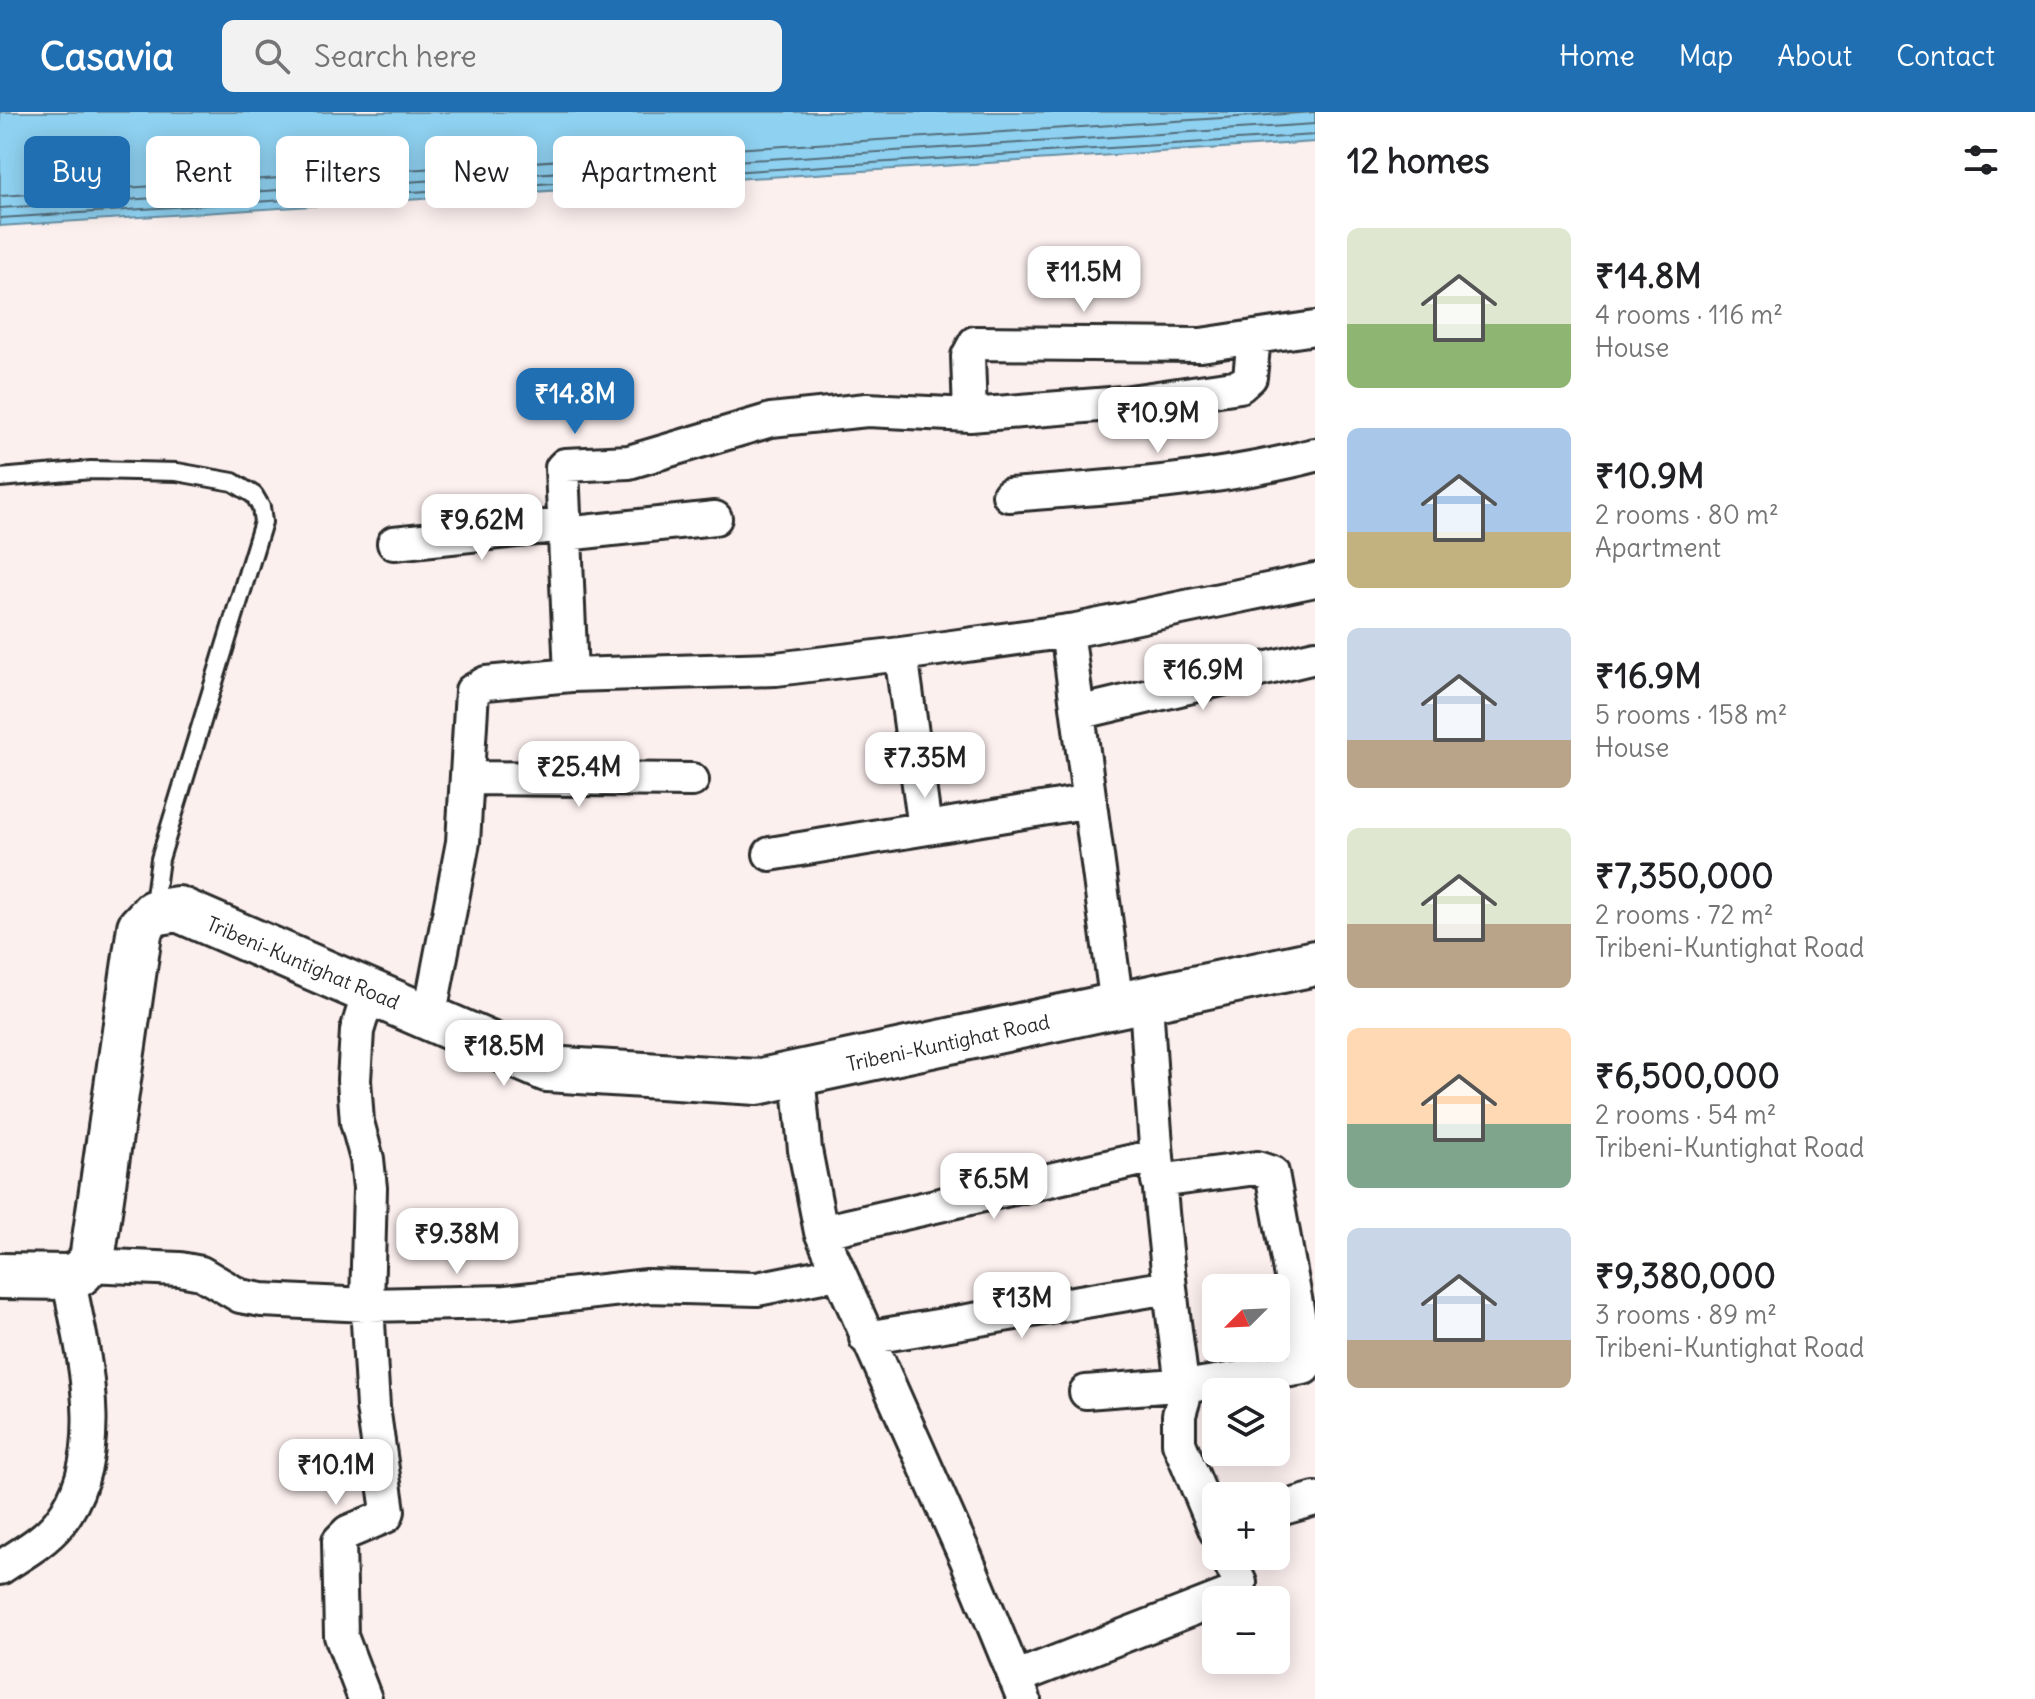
<!DOCTYPE html>
<meta charset="utf-8">
<style>
body{margin:0;font-family:Delius,sans-serif;background:#f2f2f2;color:#202124;height:100vh;display:flex;flex-direction:column;font-size:30px;white-space:nowrap}
*{box-sizing:border-box;margin:0}
p{font-size:26px;color:#757577}
.icon{flex:none;width:44px;height:44px;fill:none;stroke:currentColor;stroke-width:2;stroke-linecap:round;stroke-linejoin:round}
.map{position:relative;flex:1;overflow:hidden}
.details{display:flex;flex-direction:column;background:#fff;width:720px}
.details>*{flex:none}
.top-card{position:absolute;left:24px;top:24px;width:760px;height:72px;display:flex;gap:16px}
.needle{width:52px;rotate:246deg}
.tools{position:absolute;left:1202px;top:1162px;display:grid;gap:16px}
.tools a{display:grid;place-items:center;width:88px;height:88px;border-radius:12px;background:#fff;box-shadow:0 4px 20px #0003;font-size:40px}
.price{position:absolute;translate:-50% -68px;padding:0 18px;border-radius:16px;background:#fff;color:#222;font-size:26px;line-height:52px;filter:drop-shadow(0 2px 4px #0008)}
.price::after{content:'';position:absolute;left:50%;top:48px;width:24px;height:18px;margin-left:-12px;background:inherit;clip-path:polygon(0 0,100% 0,50% 100%)}
.price.current{background:#1f6fb2;color:#fff}
ul{padding:0;list-style:none}
li{display:flex;align-items:center;gap:24px;height:200px;padding:0 32px}
li span{display:grid;place-items:center;flex:none;width:224px;height:160px;border-radius:12px;color:#555}
li>.icon{margin-inline-start:auto}
span .icon{width:96px;height:96px;fill:#fffc;stroke-width:1}
li b{font-size:34px}
h2{display:flex;justify-content:space-between;align-items:center;height:96px;padding:0 32px;font-size:34px}
.pill{padding:0 28px;border-radius:12px;background:#fff;box-shadow:0 4px 20px #0003;font-size:28px;line-height:72px}
.pill.current{background:#1f6fb2;color:#fff}
header{display:flex;align-items:center;gap:48px;box-sizing:border-box;height:112px;padding:0 40px;background:#1f6fb2;color:#fff}
header strong{font-size:38px}
nav{display:flex;gap:44px;margin-inline-start:auto;font-size:28px}
.search{width:560px;height:72px;background:#f2f2f2;display:flex;align-items:center;gap:20px;box-sizing:border-box;padding:0 28px;border-radius:12px;color:#757577;font-size:30px}
main{display:flex;flex:1;min-height:0}
.map>svg:first-child{display:block}
.water{fill:#8fd1f1;stroke:#678fa2;stroke-width:2}
.lines{fill:none;stroke-linecap:round;stroke-linejoin:round}
.shore{stroke:#536d7a;stroke-width:2}
.service-casing{stroke:#2b2b2b;stroke-width:22}
.minor-casing{stroke:#2b2b2b;stroke-width:38}
.secondary-casing{stroke:#2b2b2b;stroke-width:50}
.service{stroke:#fff;stroke-width:16}
.minor{stroke:#fff;stroke-width:32}
.secondary{stroke:#fff;stroke-width:44}
.labels{text-anchor:middle;stroke-width:8;stroke-linejoin:round;paint-order:stroke}
.street-label{font-size:20px;fill:#2b2b2b;stroke:#fff}
</style>
<header>
<strong>Casavia</strong>
<div class="search"><svg class="icon" aria-label="search" viewBox="0 0 24 24"><circle cx="10" cy="10" r="6"/><path d="M15 15l6 6"/></svg>Search here</div>
<nav><a>Home</a><a>Map</a><a>About</a><a>Contact</a></nav>
</header>
<main>
<div class="map">
<svg width="1315" height="1587" viewBox="0 0 1315 1587">
<rect width="100%" height="100%" fill="#fcf0ef"/>
<filter id="ink" filterUnits="userSpaceOnUse"><feTurbulence type="fractalNoise" baseFrequency=".0125" numOctaves="2"/><feDisplacementMap in="SourceGraphic" scale="16" xChannelSelector="R" yChannelSelector="G"/><feConvolveMatrix kernelMatrix="1 2 1 2 8 2 1 2 1" color-interpolation-filters="sRGB"/></filter>
<g filter="url(#ink)">
<!-- water -->
<path class="water" d="M0,0h1315v30l-1315,84z"/>
<g class="lines">
<!-- shore -->
<path class="shore" d="M0,84l1315,-84
M0,96l1315,-84
M0,106l1315,-83"/>
<!-- service casing -->
<g class="service-casing">
<path id="service" d="M0,366l91,-8 86,2 56,10 21,13 7,12 2,15 -103,337 -7,52"/>
</g>
<!-- minor casing -->
<g class="minor-casing">
<path id="minor" d="M970,303l-2,-59 7,-13 226,2 114,-17
M1009,383c103,-8 206,-14 306,-40
M565,422l150,-16
M394,431l171,-18
M1067,519l50,375
M901,542l24,174
M571,563l205,-6 125,-15 175,-24 239,-50
M1078,601l237,-56
M467,666l225,2
M770,742l320,-53
M1146,888c7,126 18,251 35,377l3,5 12,3 108,-17 2,-10 -34,-185 -15,-5 -99,13
M429,906l34,-176 9,-151 14,-8 85,-8 -9,-207 3,-3 64,-3 142,-42 96,-10 103,5 153,-12 117,-17 10,-9 4,-40
M798,962l7,76 16,82 145,326 58,141
M821,1120l334,-76
M87,1153l93,4 21,4 39,23 22,4 105,5 139,-3 141,-16 110,3 80,-16
M866,1226l303,-51
M1086,1280l102,-8 -9,31v28l37,88
M1276,1398l39,-11
M0,1456c19,-13 44,-26 59,-45 53,-66 24,-171 9,-246
M1015,1566l221,-86 4,-9 -13,-27
M365,1587l-24,-63 -2,-95 9,-9 38,-16 2,-5 -15,-104 -6,-102 3,-117 -3,-29 -10,-37 -3,-42 3,-49 12,-39"/>
</g>
<!-- secondary casing -->
<g class="secondary-casing">
<path id="secondary" d="M0,1164l68,1 12,-4 12,-13 48,-333 13,-14 25,-4 369,160 210,13 558,-119"/>
</g>
<!-- service -->
<use href="#service" class="service"/>
<!-- minor -->
<use href="#minor" class="minor"/>
<!-- secondary -->
<use href="#secondary" class="secondary"/>
</g>
</g>
<g class="labels">
<!-- street labels -->
<g class="street-label">
<text transform="translate(303 851) rotate(23)" y="7">Tribeni-Kuntighat Road</text>
<text transform="translate(948 931) rotate(-12)" y="7">Tribeni-Kuntighat Road</text>
</g>
</g>
</svg>
<div class="tools">
<a><svg class="needle" viewBox="-14 -14 28 28"><path d="M0-13l5 13h-10z" fill="#e53935"/><path d="M0 13l5-13h-10z" fill="#757577"/></svg></a>
<a><svg class="icon" aria-label="layers" viewBox="0 0 24 24"><path d="M12 4l9 5-9 5-9-5zM3 14l9 5 9-5"/></svg></a>
<a>+</a>
<a>−</a>
</div>
<b class="price" style="left:1084px;top:202px">₹11.5M</b>
<b class="price current" style="left:575px;top:324px">₹14.8M</b>
<b class="price" style="left:1158px;top:343px">₹10.9M</b>
<b class="price" style="left:482px;top:450px">₹9.62M</b>
<b class="price" style="left:1203px;top:600px">₹16.9M</b>
<b class="price" style="left:925px;top:688px">₹7.35M</b>
<b class="price" style="left:579px;top:697px">₹25.4M</b>
<b class="price" style="left:504px;top:976px">₹18.5M</b>
<b class="price" style="left:994px;top:1109px">₹6.5M</b>
<b class="price" style="left:457px;top:1164px">₹9.38M</b>
<b class="price" style="left:1022px;top:1228px">₹13M</b>
<b class="price" style="left:336px;top:1395px">₹10.1M</b>
<div class="top-card">
<a class="pill current">Buy</a>
<a class="pill">Rent</a>
<a class="pill">Filters</a>
<a class="pill">New</a>
<a class="pill">Apartment</a>
</div>
</div>
<section class="details">
<h2>12 homes<svg class="icon" aria-label="filters" viewBox="0 0 24 24"><path d="M4 7h16M4 17h16"/><circle cx="9" cy="7" r="2"/><circle cx="15" cy="17" r="2"/></svg></h2>
<ul>
<li><span style="background:linear-gradient(#dfe7d0 60%,#8fb573 0)"><svg class="icon" aria-label="home" viewBox="0 0 24 24"><path d="M3 11l9-7 9 7M6 9v11h12V9"/></svg></span><div><b>₹14.8M</b><p>4 rooms · 116 m²</p><p>House</p></div></li>
<li><span style="background:linear-gradient(#a9c7e8 65%,#c2b280 0)"><svg class="icon" aria-label="home" viewBox="0 0 24 24"><path d="M3 11l9-7 9 7M6 9v11h12V9"/></svg></span><div><b>₹10.9M</b><p>2 rooms · 80 m²</p><p>Apartment</p></div></li>
<li><span style="background:linear-gradient(#c9d6e8 70%,#b9a48a 0)"><svg class="icon" aria-label="home" viewBox="0 0 24 24"><path d="M3 11l9-7 9 7M6 9v11h12V9"/></svg></span><div><b>₹16.9M</b><p>5 rooms · 158 m²</p><p>House</p></div></li>
<li><span style="background:linear-gradient(#dfe7d0 60%,#b9a48a 0)"><svg class="icon" aria-label="home" viewBox="0 0 24 24"><path d="M3 11l9-7 9 7M6 9v11h12V9"/></svg></span><div><b>₹7,350,000</b><p>2 rooms · 72 m²</p><p>Tribeni-Kuntighat Road</p></div></li>
<li><span style="background:linear-gradient(#ffd9b3 60%,#7fa58c 0)"><svg class="icon" aria-label="home" viewBox="0 0 24 24"><path d="M3 11l9-7 9 7M6 9v11h12V9"/></svg></span><div><b>₹6,500,000</b><p>2 rooms · 54 m²</p><p>Tribeni-Kuntighat Road</p></div></li>
<li><span style="background:linear-gradient(#c9d6e8 70%,#b9a48a 0)"><svg class="icon" aria-label="home" viewBox="0 0 24 24"><path d="M3 11l9-7 9 7M6 9v11h12V9"/></svg></span><div><b>₹9,380,000</b><p>3 rooms · 89 m²</p><p>Tribeni-Kuntighat Road</p></div></li>
</ul>
</section>
</main>
